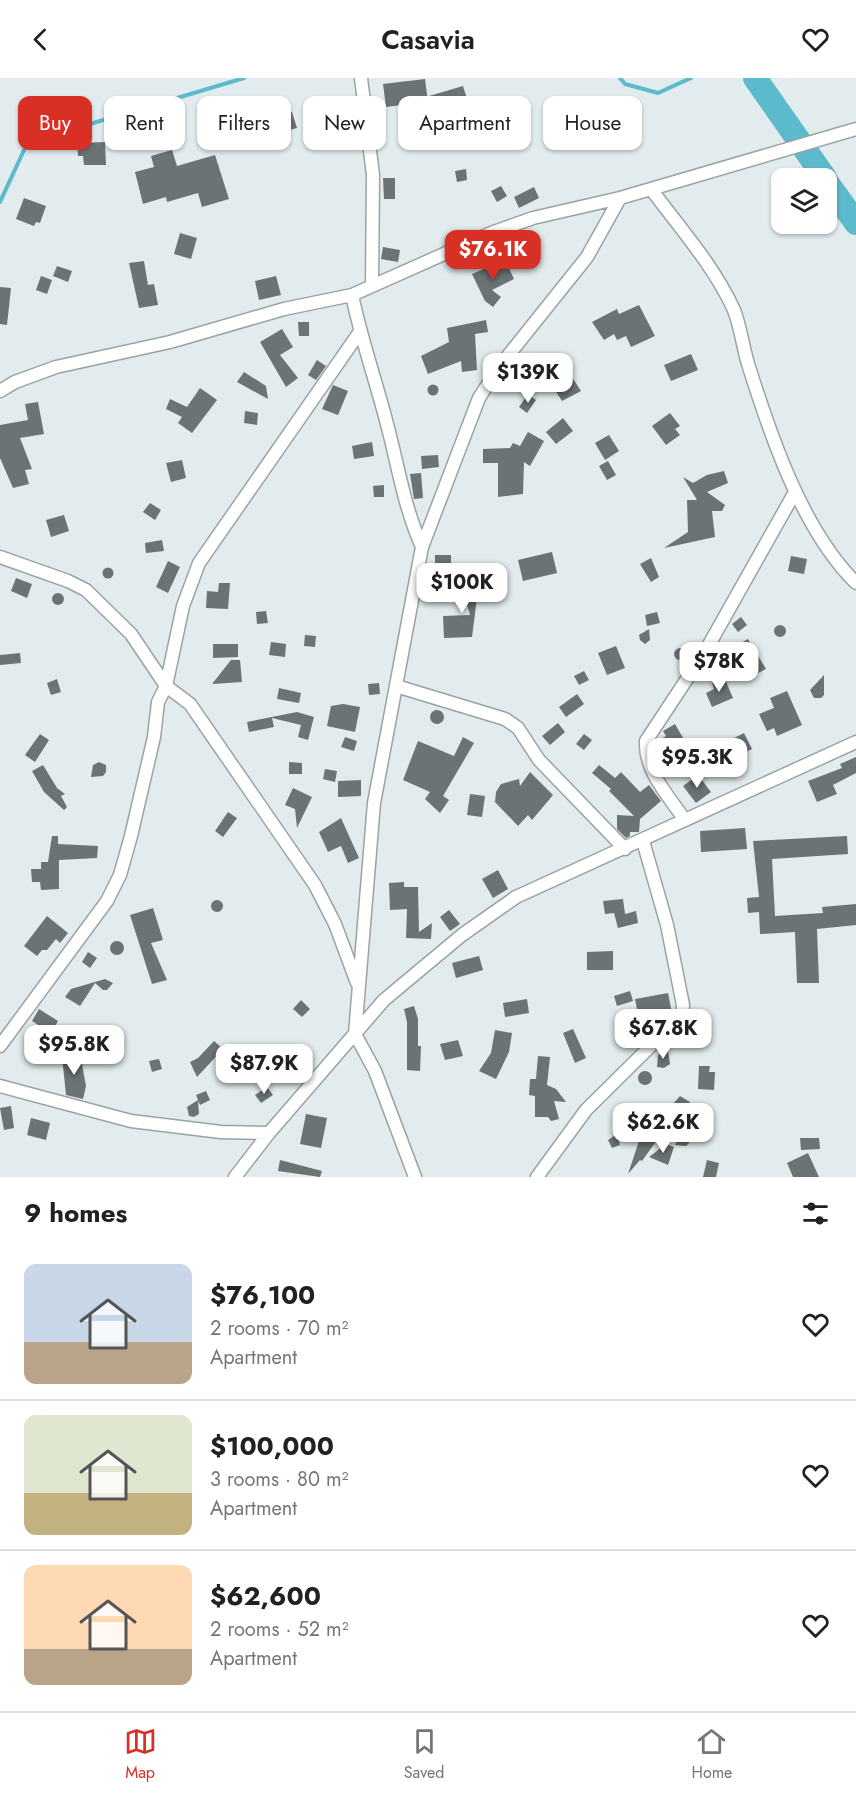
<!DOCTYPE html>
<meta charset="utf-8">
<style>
body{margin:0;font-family:Jost,sans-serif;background:#f2f2f2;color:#202124;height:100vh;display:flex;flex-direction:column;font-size:22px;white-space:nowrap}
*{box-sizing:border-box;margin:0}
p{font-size:20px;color:#757577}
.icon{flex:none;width:33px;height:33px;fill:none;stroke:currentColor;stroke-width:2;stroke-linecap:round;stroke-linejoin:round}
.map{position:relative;height:1099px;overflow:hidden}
.side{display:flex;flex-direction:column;background:#fff;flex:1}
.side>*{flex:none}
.guide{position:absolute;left:18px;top:18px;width:820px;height:54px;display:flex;gap:12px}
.tools{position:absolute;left:771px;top:90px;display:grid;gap:12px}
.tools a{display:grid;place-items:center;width:66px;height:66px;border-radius:12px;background:#fff;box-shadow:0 2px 4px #0004;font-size:30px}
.price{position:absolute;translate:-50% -51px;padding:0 14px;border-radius:12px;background:#fff;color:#222;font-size:20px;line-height:39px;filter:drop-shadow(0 2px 3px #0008)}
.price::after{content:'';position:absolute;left:50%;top:36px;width:18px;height:14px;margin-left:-9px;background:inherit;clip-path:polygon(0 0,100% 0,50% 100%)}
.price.selected{background:#d93025;color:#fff}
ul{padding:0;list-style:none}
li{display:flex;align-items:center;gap:18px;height:150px;padding:0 24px}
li+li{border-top:2px solid #e0e0e0}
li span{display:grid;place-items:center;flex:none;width:168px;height:120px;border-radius:12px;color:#555}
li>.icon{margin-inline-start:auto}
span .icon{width:72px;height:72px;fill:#fffc;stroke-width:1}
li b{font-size:26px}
h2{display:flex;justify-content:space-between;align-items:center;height:72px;padding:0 24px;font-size:26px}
.pill{padding:0 21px;border-radius:12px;background:#fff;box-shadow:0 2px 4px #0004;font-size:21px;line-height:54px}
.pill.selected{background:#d93025;color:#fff}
header{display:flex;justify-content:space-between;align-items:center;height:78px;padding:0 24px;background:#fff;font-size:27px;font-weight:600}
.dock{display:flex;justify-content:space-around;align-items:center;height:84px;border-top:2px solid #e0e0e0;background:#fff;font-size:16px;color:#757577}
.dock a{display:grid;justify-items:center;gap:3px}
.dock .selected{color:#d93025}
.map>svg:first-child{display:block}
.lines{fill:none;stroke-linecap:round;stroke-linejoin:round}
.stream{stroke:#5bbacb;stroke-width:4}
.river{stroke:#5bbacb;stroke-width:24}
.building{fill:#6b7375}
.street-casing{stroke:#9aa3a4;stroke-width:15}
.street{stroke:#fff;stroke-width:12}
</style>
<header><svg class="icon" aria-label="back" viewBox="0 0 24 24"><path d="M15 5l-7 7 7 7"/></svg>Casavia<svg class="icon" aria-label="heart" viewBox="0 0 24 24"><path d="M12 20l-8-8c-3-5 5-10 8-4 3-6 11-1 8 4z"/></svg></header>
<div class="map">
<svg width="856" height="1099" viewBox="0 0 856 1099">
<rect width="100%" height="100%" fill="#e2ebed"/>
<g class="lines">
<!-- stream -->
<path class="stream" d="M620,0l5,6 33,9 33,-15
M0,124l25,-54 28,-13 191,-57"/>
<!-- river -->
<path class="river" d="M755,0l70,100
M826,103l30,42"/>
</g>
<!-- building -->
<path class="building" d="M425,1l3,23 -42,5 -3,-23z
M463,8l4,13 -20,6 -4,-1 -2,21 -13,-1 1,-28z
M344,25l3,11 -26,6 -2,-11z
M292,34l5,16 -11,3 1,4 -15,4 -6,-20z
M105,64l1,23h-22l-1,-9h-5l-1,-13z
M172,72l5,16 38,-11 14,44 -27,8 -4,-14 -31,9 -1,-5 -23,7 -8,-32 19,-5 -3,-11z
M466,91l1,11 -10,2 -2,-11z
M383,100h12v21h-11z
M501,108l6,10 -10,6 -6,-11z
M534,109l5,11 -20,10 -5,-11z
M24,120l22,8 -6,17 -4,-1 -2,4 -18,-7z
M180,155l17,5 -6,21 -17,-5z
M383,169l17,3 -2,12 -17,-3z
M505,182l9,19 -22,11 9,7 -8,10 -8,-6 -13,-27z
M144,183l4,24 6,-1 4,21 -19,3 -10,-45z
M57,188l15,5 -4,11 -15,-6z
M41,198l11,4 -5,14 -11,-4z
M276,198l5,19 -22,5 -4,-19z
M0,209l11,1 -4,37 -7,-1z
M639,227l16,31 -24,11 -5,-11 -9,4 -3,-6 -10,6 -12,-18 25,-13 2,5z
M486,242l2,12 -13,2 2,36 -15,2 -1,-11 -33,13 -7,-18 28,-14 -2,-14z
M298,244h11v14h-10z
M282,251l11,18 -13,8 18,23 -12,9 -26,-45z
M691,276l7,16 -27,11 -7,-16z
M317,282l9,6 -10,14 -8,-5z
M529,289l7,8 -10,8 -7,-8z
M568,293l13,20 -19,10 -12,-19z
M244,294l22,14 2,13 -31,-17z
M427.5 312a5.5 5.5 0 1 1 11 0a5.5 5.5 0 1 1-11 0Z
M333,307l15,6 -10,24 -16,-6z
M200,310l17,12 -25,33 -14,-10 4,-6 -16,-8 4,-10 17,8z
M528,316l8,6 -9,13 -8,-6z
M38,324l6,32 -24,4 12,31 -7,1 4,14 -16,4 -13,-30v-33l28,-5 -3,-16z
M245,333l13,2 -1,12 -13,-2z
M670,335l10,13 -5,3 5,6 -14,10 -14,-19z
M563,340l10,13 -17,13 -10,-12z
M528,354l16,9 -14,25 -6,-4 -1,32 -25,3v-34h-15v-14l27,-1 3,-5 7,3z
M609,357l10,16 -14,9 -10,-17z
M372,364l2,14 -20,3 -2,-13z
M438,377l1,12 -17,2 -1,-13z
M182,382l4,18 -15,4 -5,-19z
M608,383l8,14 -9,5 -8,-14z
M724,393l4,12 -21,9 18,13 -3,6h-10l3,26 -51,11 24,-16 -1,-32h10l-14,-23 10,6 14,-8z
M421,395l2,25 -9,1 -4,-25z
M384,407v12h-10l-1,-11z
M150,425l11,7 -6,10 -12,-8z
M64,437l5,16 -18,6 -5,-17z
M162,462l2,11 -18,2 -1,-10z
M552,474l5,21 -34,8 -5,-21z
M435,477h16v12h-16z
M791,478l16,3 -3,15 -16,-3z
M651,480l8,19 -8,5 -11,-18z
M168,483l12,6 -12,26 -12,-6z
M102.5 495a5.5 5.5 0 1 1 11 0a5.5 5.5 0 1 1-11 0Z
M455,497l8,1 7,9 3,-1 4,14 -5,39 -28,1 -1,-22 27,-1 -8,-28 -8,-5z
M16,500l16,6 -5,14 -16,-7z
M219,505h11l-2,26 -22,-1 1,-17 11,1z
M52 521a6 6 0 1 1 12 0a6 6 0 1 1-12 0Z
M266,533l2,12 -11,1 -1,-12z
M657,534l3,11 -13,3 -2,-11z
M741,539l6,8 -9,7 -6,-8z
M774 553a6 6 0 1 1 12 0a6 6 0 1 1-12 0Z
M649,551l1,11 -5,4 -5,-4 -1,-5z
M305,557l11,1 -1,11 -11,-1z
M748,561l18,30 -12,6 -3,-6 -16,10 -14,-25z
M271,564l15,2 -1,13 -16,-2z
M213,566h25v13l-25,1z
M616,568l9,22 -18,7 -9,-22z
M674 576a6 6 0 1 1 12 0a6 6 0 1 1-12 0Z
M20,575l1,10 -21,2v-10z
M231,582h9l2,22 -30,2z
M584,593l5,9 -10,5 -5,-9z
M824,597v20l-3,3h-7l-4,-8z
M724,599l9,21 -21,9 -6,-14 8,-4 -2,-6z
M57,601l4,13 -10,3 -4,-12z
M379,605l1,11 -11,1 -1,-11z
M279,610l22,5 -2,10 -22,-4z
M787,613l15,34 -25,11 -3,-8 -7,3 -8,-17 15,-6 -4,-10z
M577,616l7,10 -18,13 -7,-10z
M343,626l17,3 -5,25 -28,-6 4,-20z
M430 639a7 7 0 1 1 14 0a7 7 0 1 1-14 0Z
M297,634l17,5 -6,23 -10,-3 3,-12 -29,-7 2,9 -25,5 -2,-10z
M558,645l7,9 -15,13 -8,-9z
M675,646l11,19 -19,11 -8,-14 7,-4 -3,-5z
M744,655l8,16 -18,9 -8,-16z
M40,656l9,6 -14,22 -10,-7z
M584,656l8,6 -8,10 -8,-6z
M345,659l12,4 -3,10 -13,-4z
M463,659l11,6 -31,53 6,4 -9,13 -15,-14 5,-7 -27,-12 15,-39 36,15z
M856,679v16l-23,12 4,9 -20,8 -9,-21 34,-13 -2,-4z
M99,684l7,3v7l-3,4 -12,1 2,-12z
M289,684l13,1v11h-13z
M43,687l14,23 8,6 -4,2 6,11 -3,3 -20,-18 -12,-21z
M599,687l16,13 6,-6 19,20 9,-7 12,16 -21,18 -1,13h-9v4l-4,2 -9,-9v-14l17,1 -25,-25 2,-2 -19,-16z
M325,691l12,2 -2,11 -12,-3z
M530,694l23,23 -21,25 -4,-5 -10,11 -23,-24 1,-10 5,-8 18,-5 1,7z
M698,697l13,17 -15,11 -13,-17z
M361,702v16l-23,1v-16z
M293,710l19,9 -15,31 -2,-19 -10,-4z
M470,716l15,2 -3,21 -15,-2z
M228,734l9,6 -14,19 -8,-6z
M341,740l18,40 -11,5 -7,-17 -13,6 -9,-20z
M745,750l2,21 -46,3 -1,-21z
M52,758h6v8l40,2 -1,12 -38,2v29l-18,1 -1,-8h-8l-1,-13h10v-7h7z
M847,758l1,18 -76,5 3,57 48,-3 -1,-6 34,-3v21l-39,4 2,54h-22l-2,-51 -35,2 -1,-22 -11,1 -1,-15 12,-1 -6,-56z
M498,792l10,19 -15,9 -11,-19z
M404,804v5h14l1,45 13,-9 -1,16 -25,-1 1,-29 -17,1 -1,-27z
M623,821l2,15 11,-3 2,12 -20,5 -4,-15 -9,1 -2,-13z
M211 828a6 6 0 1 1 12 0a6 6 0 1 1-12 0Z
M153,830l10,32 -12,3 16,37 -15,4 -22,-69z
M449,832l11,14 -10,7 -10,-14z
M47,838l21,17 -8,10 -4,-4 -9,11h-5l-5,6 -13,-10z
M110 870a7 7 0 1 1 14 0a7 7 0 1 1-14 0Z
M613,873v19h-26v-18z
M88,874l9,6 -7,10 -8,-6z
M479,878l4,14 -27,8 -4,-15z
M105,901l8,4 -6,7h-4l-8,-7 -15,23 -15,-9 6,-8z
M630,913l3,10 -16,5 -3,-10z
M668,915l4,20 -6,6 -26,5 -5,-25z
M527,921l2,14 -24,4 -2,-14z
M301,922l9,9 -8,8 -9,-8z
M414,928l4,13v27h3l-1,25 -13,-1v-48l-3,-13z
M39,931l19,12 -7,12 -19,-12z
M573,951l13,29 -11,5 -12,-30z
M495,952l17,3 -3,19 -13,27 -17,-8 12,-18z
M458,962l5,16 -18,4 -5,-16z
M214,963l9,8 -26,28 -7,-15 8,-4z
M668,973l2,13 -6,4 -7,-1 1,-12z
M80,976l6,32 -3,13 -17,-4 -4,-39z
M538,978l12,1 -3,28 9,4 10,13 -12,-1 5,18 -8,2 -3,-4h-13v-21l-6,-1 1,-16h6z
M159,981l3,10 -10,3 -3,-11z
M264,982l6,2 7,19 -10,4 -10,-18 1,-5z
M699,988h11l-1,6h6l-1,18 -16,-1z
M638 1000a7 7 0 1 1 14 0a7 7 0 1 1-14 0Z
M267,1009l6,8 -12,8 -6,-8z
M206,1013l4,9 -10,5 -2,-4 1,13 -5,3 -5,-1 -2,-9 11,-7 -2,-5z
M680,1018l10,6 -9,10 -9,-7z
M11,1028l3,22 -10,2 -4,-22z
M619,1034l5,1 4,5v5l-10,6 -4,-10z
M306,1036l21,4 -6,30 -21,-4z
M31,1040l19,5 -4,17 -19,-5z
M642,1054l10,2 -2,4 7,2 -15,21 -2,-1 -12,14z
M685,1055l5,6 -1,4 -3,3 -11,-1 4,-9z
M617,1056l3,11 -8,3 -4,-8z
M800,1060h19l1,11 -19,1z
M666,1066l8,3 -6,18 -19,-8z
M808,1075l11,24h-26l-6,-14z
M280,1082l42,11 -2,6 -42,-6z
M707,1082l12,3 -3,14h-13z"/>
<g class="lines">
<!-- street casing -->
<g class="street-casing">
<path id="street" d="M361,0l12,97 -1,111
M651,111c29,39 63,77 83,121 7,18 9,39 15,57 22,70 54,164 107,216
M352,217c9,44 24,86 35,129 11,41 17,83 35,123
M0,313l15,-9 41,-15 114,-25 114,-33 68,-14 139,-62 42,-15 87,-20 236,-69
M0,479l68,24 18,9 45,44 35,52 24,18 125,181 20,39 22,59
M396,608l109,33 13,9 21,32 86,89
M684,741c-16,-24 -40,-49 -38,-78l60,-91 89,-158
M0,968l107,-145 13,-26 11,-39 23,-99 4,-35 8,-16 17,-80 16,-43 160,-230
M0,1008l131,35 90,11 48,1
M235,1099l34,-44 115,-133 78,-65 54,-38 340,-155
M415,1099l-40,-106 -20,-37 19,-231 48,-256 57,-149 20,-31 88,-110 33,-59
M537,1099l49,-67 96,-95 1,-10 -16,-80 -24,-84"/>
</g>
<!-- street -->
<use href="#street" class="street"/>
</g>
</svg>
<div class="tools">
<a><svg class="icon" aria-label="layers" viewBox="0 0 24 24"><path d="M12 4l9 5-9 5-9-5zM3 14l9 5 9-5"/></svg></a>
</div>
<b class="price selected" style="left:493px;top:203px">$76.1K</b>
<b class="price" style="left:528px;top:326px">$139K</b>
<b class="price" style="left:462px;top:536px">$100K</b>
<b class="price" style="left:719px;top:615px">$78K</b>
<b class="price" style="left:697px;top:711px">$95.3K</b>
<b class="price" style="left:663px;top:982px">$67.8K</b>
<b class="price" style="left:74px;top:998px">$95.8K</b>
<b class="price" style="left:264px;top:1017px">$87.9K</b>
<b class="price" style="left:663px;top:1076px">$62.6K</b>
<div class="guide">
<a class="pill selected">Buy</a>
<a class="pill">Rent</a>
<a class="pill">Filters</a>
<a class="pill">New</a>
<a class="pill">Apartment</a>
<a class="pill">House</a>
</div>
</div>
<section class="side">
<h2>9 homes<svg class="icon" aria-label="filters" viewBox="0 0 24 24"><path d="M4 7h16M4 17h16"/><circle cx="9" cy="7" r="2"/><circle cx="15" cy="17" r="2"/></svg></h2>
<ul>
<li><span style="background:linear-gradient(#c9d6e8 65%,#b9a48a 0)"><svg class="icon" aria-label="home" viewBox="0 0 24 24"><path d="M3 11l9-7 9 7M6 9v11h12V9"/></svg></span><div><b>$76,100</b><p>2 rooms · 70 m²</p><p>Apartment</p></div><svg class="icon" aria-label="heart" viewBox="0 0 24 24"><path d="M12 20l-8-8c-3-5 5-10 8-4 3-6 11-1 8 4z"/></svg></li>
<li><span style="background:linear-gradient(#dfe7d0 65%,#c2b280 0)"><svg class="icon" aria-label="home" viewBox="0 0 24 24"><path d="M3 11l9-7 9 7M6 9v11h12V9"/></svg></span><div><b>$100,000</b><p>3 rooms · 80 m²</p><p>Apartment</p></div><svg class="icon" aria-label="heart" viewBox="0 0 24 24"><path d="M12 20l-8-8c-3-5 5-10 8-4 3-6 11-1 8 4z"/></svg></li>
<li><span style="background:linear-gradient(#ffd9b3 70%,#b9a48a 0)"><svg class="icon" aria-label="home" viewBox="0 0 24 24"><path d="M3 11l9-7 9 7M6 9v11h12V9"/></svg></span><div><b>$62,600</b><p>2 rooms · 52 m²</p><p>Apartment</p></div><svg class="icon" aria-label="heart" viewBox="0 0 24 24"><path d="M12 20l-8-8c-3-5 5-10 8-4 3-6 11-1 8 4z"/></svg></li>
</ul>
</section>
<nav class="dock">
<a class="selected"><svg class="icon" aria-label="map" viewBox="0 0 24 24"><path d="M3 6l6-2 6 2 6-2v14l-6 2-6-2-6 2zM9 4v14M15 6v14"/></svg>Map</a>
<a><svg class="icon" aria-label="saved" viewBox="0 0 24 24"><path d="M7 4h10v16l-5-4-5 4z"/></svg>Saved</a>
<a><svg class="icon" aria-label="home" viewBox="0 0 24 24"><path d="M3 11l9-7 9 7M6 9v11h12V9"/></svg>Home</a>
</nav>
